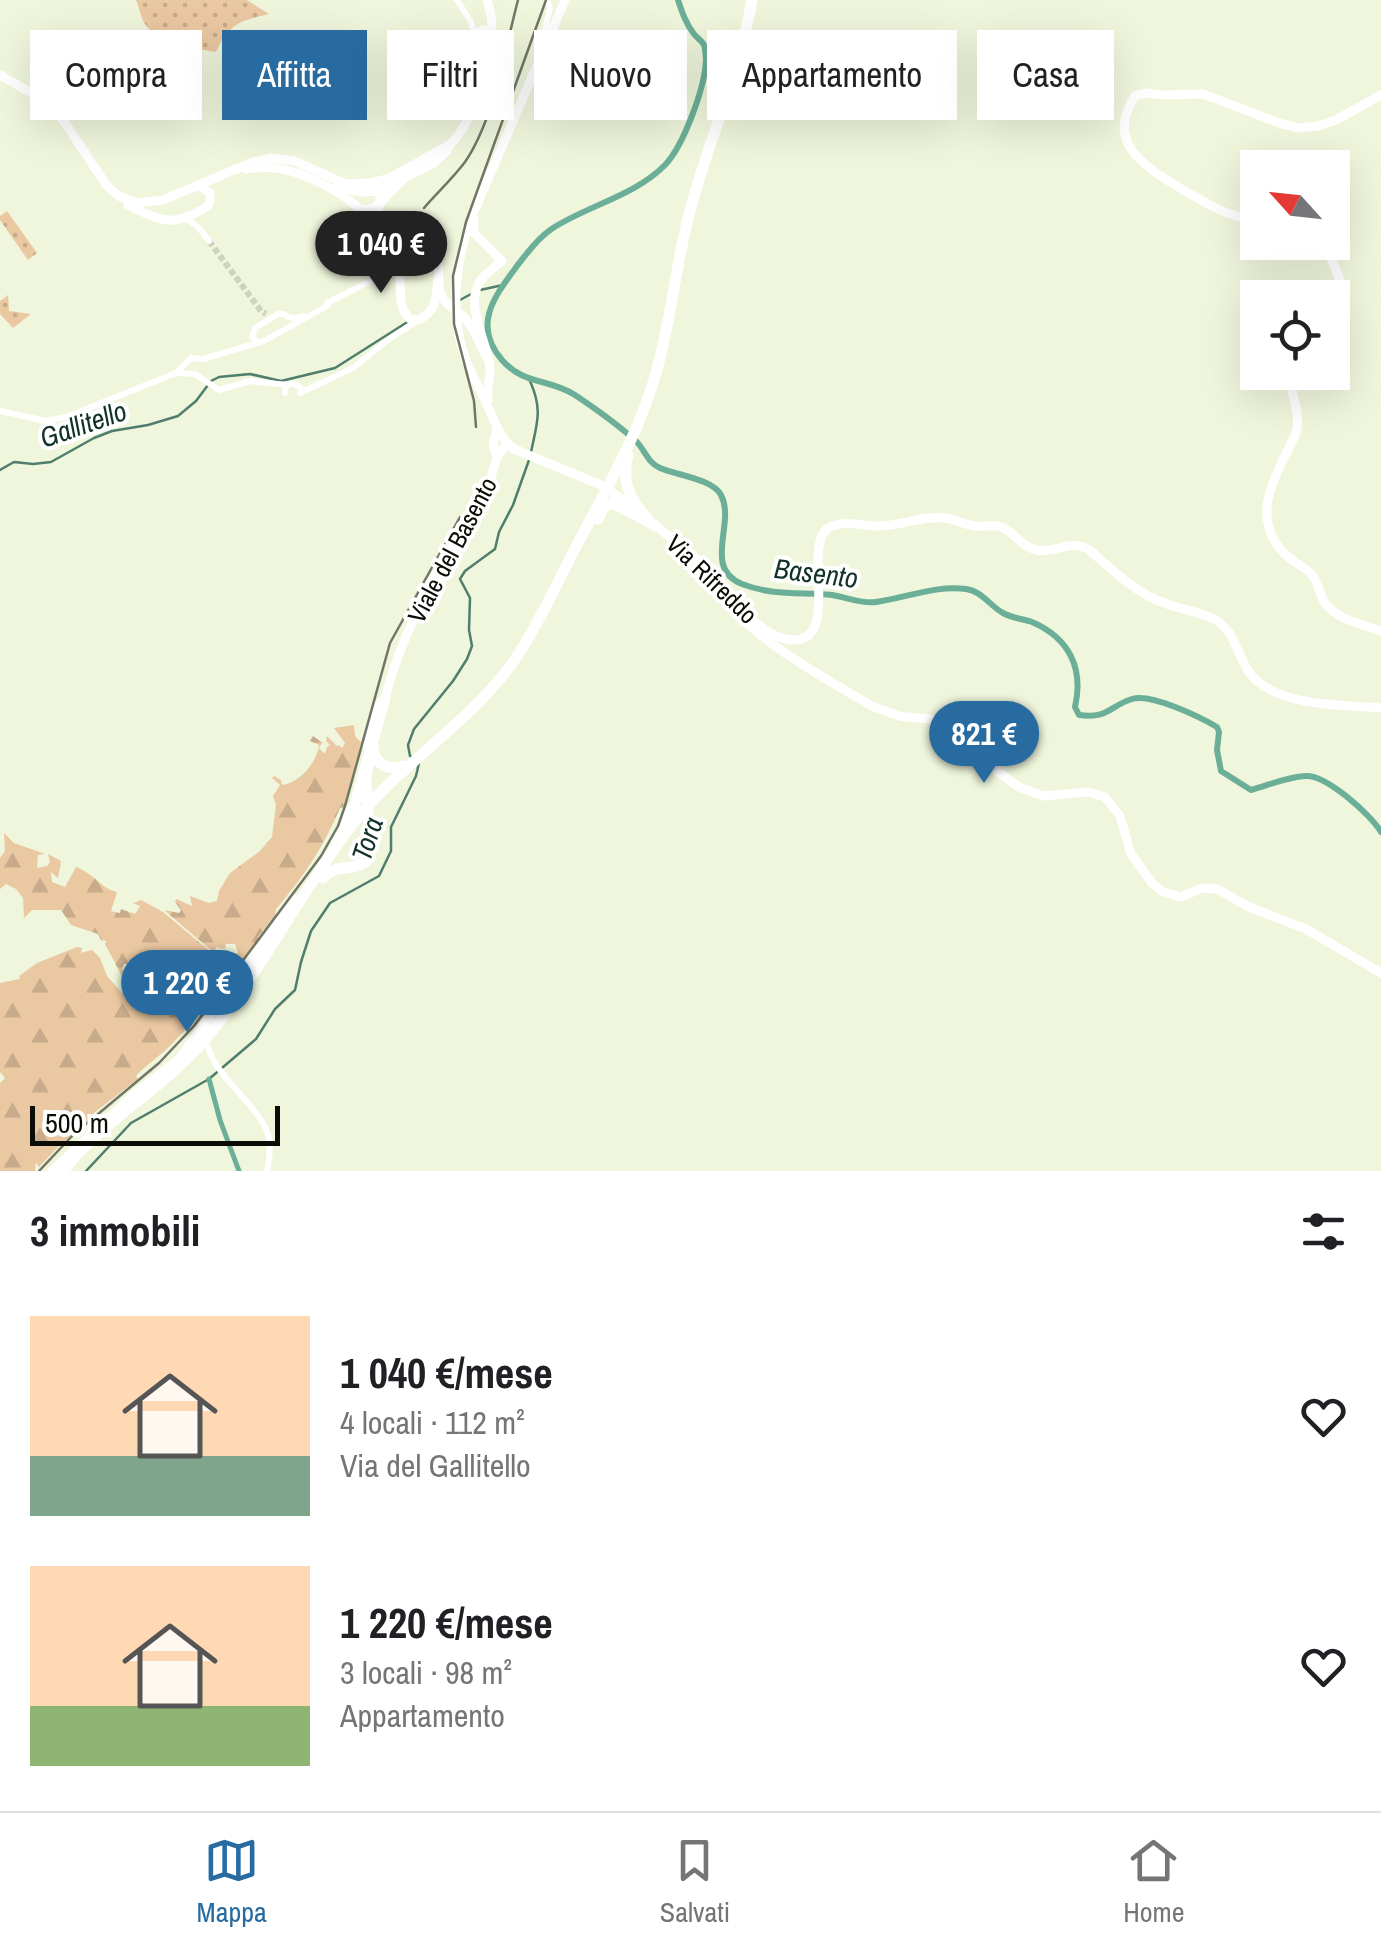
<!DOCTYPE html>
<html lang="it">
<meta charset="utf-8">
<style>
body{margin:0;font-family:"Archivo Narrow",sans-serif;background:#f6f6f6;color:#202124;height:100vh;display:flex;flex-direction:column;font-size:38px;white-space:nowrap}
*{box-sizing:border-box;margin:0}
p{font-size:32px;color:#757577}
.icon{flex:none;width:55px;height:55px;fill:none;stroke:currentColor;stroke-width:2;stroke-linecap:round;stroke-linejoin:round}
.map{position:relative;height:1171px;overflow:hidden}
.details{display:flex;flex-direction:column;background:#fff;flex:1}
.details>*{flex:none}
.hud{position:absolute;left:30px;top:30px;width:1322px;height:90px;display:flex;gap:20px}
.needle{width:65px;rotate:297deg}
.buttons{position:absolute;left:1240px;top:150px;display:grid;gap:20px}
.buttons a{display:grid;place-items:center;width:110px;height:110px;border-radius:0px;background:#fff;box-shadow:0 10px 40px #0002;font-size:50px}
.scale{position:absolute;left:30px;bottom:25px;width:250px;box-sizing:border-box;padding-left:10px;border:5px solid #0a0c05;border-top:0;font-size:28px;line-height:35px;white-space:nowrap;color:#0a0c05;-webkit-text-stroke:8px #fff;paint-order:stroke}
.price{position:absolute;translate:-50% -85px;padding:0 22px;border-radius:35px;background:#276ba0;color:#fff;font-size:32px;line-height:65px;filter:drop-shadow(0 2px 5px #0008)}
.price::after{content:'';position:absolute;left:50%;top:60px;width:30px;height:22px;margin-left:-15px;background:inherit;clip-path:polygon(0 0,100% 0,50% 100%)}
.price.selected{background:#222;color:#fff}
ul{padding:0;list-style:none}
li{display:flex;align-items:center;gap:30px;height:250px;padding:0 30px}
li span{display:grid;place-items:center;flex:none;width:280px;height:200px;border-radius:0px;color:#555}
li>.icon{margin-inline-start:auto}
span .icon{width:120px;height:120px;fill:#fffc;stroke-width:1}
li b{font-size:42px}
h2{display:flex;justify-content:space-between;align-items:center;height:120px;padding:0 30px;font-size:42px}
.chip{padding:0 35px;border-radius:0px;background:#fff;box-shadow:0 10px 40px #0002;font-size:35px;line-height:90px}
.chip.selected{background:#276ba0;color:#fff}
.tabs{display:flex;justify-content:space-around;align-items:center;height:140px;border-top:2px solid #e0e0e0;background:#fff;font-size:28px;color:#757577}
.tabs a{display:grid;justify-items:center;gap:5px}
.tabs .selected{color:#276ba0}
.map>svg:first-child{display:block}
.forest{fill:url(#forest-firs);fill-rule:evenodd}
.park{fill:url(#park-dots)}
.lines{fill:none;stroke-linecap:round;stroke-linejoin:round}
.stream{stroke:#4f7e6c;stroke-width:2.5}
.canal{stroke:#6caf98;stroke-width:5}
.river{stroke:#6caf98;stroke-width:6}
.minor-tunnel{stroke:#cdd3bc;stroke-width:6;stroke-dasharray:6 3;stroke-linecap:butt}
.minor{stroke:#fff;stroke-width:6}
.major{stroke:#fff;stroke-width:9}
.highway{stroke:#fff;stroke-width:11}
.rail{stroke:#727667;stroke-width:2.5}
.labels{text-anchor:middle;stroke-width:8;stroke-linejoin:round;paint-order:stroke}
.street-label{font-size:25px;fill:#0a0c05;stroke:#fff}
.water-label{font-size:28px;font-style:italic;fill:#123328;stroke:#fff}
</style>
<div class="map">
<svg width="1381" height="1171" viewBox="0 0 1381 1171">
<defs>
<pattern id="forest-firs" width="22" height="20" patternUnits="userSpaceOnUse" patternTransform="scale(2.5)"><rect width="22" height="20" fill="#eac8a2"/><path d="M5 1l3.5 6h-7zM16 11l3.5 6h-7z" fill="#c7ab8a"/></pattern>
<pattern id="park-dots" width="8" height="8" patternUnits="userSpaceOnUse" patternTransform="scale(2.5)"><rect width="8" height="8" fill="#eac8a2"/><path d="M2 2h.1M6 6h.1" fill="none" stroke="#c7ab8a" stroke-width="1.8" stroke-linecap="round"/></pattern>
</defs>
<rect width="100%" height="100%" fill="#eff6dc"/>
<!-- forest -->
<path class="forest" d="M354,725l1,11 6,6 -17,65 -4,1c-16,38 -37,70 -64,101l-1,7 -17,21 2,1 -34,44 -4,-2 1,6 -2,1 -4,-5c-5,19 -40,59 -56,72 -8,7 -17,13 -25,22l2,3 -43,33 -5,8 -32,27 -19,20 -3,-5 -1,9h-35v-88l5,-5 -5,-6v-89l20,-4 -1,-3 18,-13 40,-16 5,1 -1,5 11,-3 8,8 7,18 15,17 4,-1 2,-4 -23,-44 1,-3 -5,-1 -3,-6 -27,-9 -10,-15h-29l-8,8 -1,-20 -7,-9 -10,-5 -6,5v-31l5,-7 -1,-18 10,10 31,11 -7,1 -1,13 10,-2 3,-4 -2,-8 13,7 -3,17 -7,-6 1,10 13,5 11,-20c19,7 25,22 41,25l-6,19 9,2 1,-4 14,5 5,-8 -7,-3 8,-3 22,12 48,40 14,4 13,-3 -3,-9h-9l-1,5 -9,-2 -1,4h-3l-48,-41 15,3 2,-3 -6,-8 1,-3 16,7 -2,-10 19,7 8,-2 2,-10 11,-18 30,-22 12,-14 4,-32 -3,-9 7,-11 -8,-7 2,-2 7,4 1,5c18,-2 35,-23 37,-40l-9,-4 3,-5 11,8 -2,-1 -3,5 6,6 2,-7 3,-2 -4,-4 1,-5 10,10 2,-1 3,3 3,-5 -11,-15zM135,963l5,3 6,-2 18,31 -2,4 -8,-2 -11,-19 5,-4 -2,-5 -16,2v4l-4,1 -4,-7 2,-5z"/>
<!-- park -->
<path class="park" d="M136,0h111l22,14c-29,7 -39,8 -53,38 -22,-4 -57,-7 -71,-28 -4,-6 -6,-17 -9,-24z
M7,211l30,42 -9,7 -28,-40v-4z
M8,295l1,16 22,3 -18,14 -13,-14v-13z"/>
<g class="lines">
<!-- stream -->
<path class="stream" d="M480,290l23,-5
M458,301l15,-8
M530,381c13,29 7,42 1,71
M0,470l14,-8 19,2 18,-2 43,-24 18,-7 36,-6 30,-9 18,-15 15,-20 8,-4 31,-3 31,7 54,-13 74,-47
M413,758l-3,-2 -2,-11 6,-16 39,-48 14,-22 5,-13 -3,-16 1,-32 -10,-19 5,-8 30,-22 4,-17 14,-27 16,-45
M86,1171l45,-48 78,-44 47,-40 19,-30 20,-19 6,-28 10,-31 19,-28 49,-27 12,-25v-24l25,-51 3,-13"/>
<!-- canal -->
<path class="canal" d="M209,1079l11,41 19,51"/>
<!-- river -->
<path class="river" d="M678,0c4,12 8,24 16,34 3,4 8,7 10,11 1,2 2,13 2,15 -1,27 -22,85 -41,105 -29,30 -78,41 -112,63 -14,9 -26,25 -36,38 -23,31 -45,59 -15,94 23,26 47,18 73,35 21,14 42,29 61,46 9,9 11,21 24,27 16,7 53,11 61,27 15,28 -19,73 21,89 31,12 58,8 90,11 14,2 29,9 44,7 30,-4 59,-17 90,-13 16,2 24,17 37,24 9,5 20,6 29,9 37,16 52,46 43,85l4,8c30,4 30,-9 53,-16 19,-6 68,18 85,28l2,5 -2,18 4,21 30,19c18,-5 36,-13 54,-14 21,-2 66,39 76,56"/>
<!-- minor-tunnel -->
<path class="minor-tunnel" d="M209,241l52,70 5,3"/>
<!-- minor -->
<path class="minor" d="M457,0l14,22 4,17
M547,0l3,8 -6,25 4,5
M183,218c12,4 19,13 26,23
M327,303l48,-24 6,-6 8,-19
M288,317l8,1 7,-2
M258,342l-6,-5 3,-9 23,-14h6l4,3
M177,373l18,1 24,16 31,-9 38,4
M285,393l1,-7c9,-6 11,1 18,4
M300,393l53,-25 39,-31 25,-16
M0,411l46,10 20,-4 110,-44 15,-15 12,1 61,-18 63,-35 2,-3
M205,1038c9,43 57,66 64,101 2,10 0,22 -2,32"/>
<!-- major -->
<path class="major" d="M481,55l-6,-18 3,-5 5,-2
M0,75l47,27 18,21 42,63 12,10 17,7 27,-3 90,-38 19,-4 23,3 46,21 8,2 21,-1 20,-5 59,-33
M448,147c28,-29 26,-50 34,-86 6,-28 15,-30 5,-61
M246,169c25,-4 45,0 68,11 47,21 62,43 83,88 8,17 -3,35 13,51l8,1c20,-9 17,-22 20,-41
M338,185c23,11 38,9 59,-6
M377,186c9,14 -6,28 5,43 15,22 42,13 53,28 7,11 1,26 6,38 5,12 20,16 27,27 8,10 12,23 18,34
M128,205c35,17 44,23 80,1l2,-4v-9l-11,-7
M361,209l5,1 10,-3 28,-29 30,-15 13,-12
M474,220l-1,9 2,5 27,27c-8,7 -18,13 -23,22 -14,23 9,61 11,85 0,10 -3,21 -2,32
M1258,220c-28,-2 -50,-16 -73,-29 -36,-22 -82,-46 -50,-95l10,-3 18,2 40,-1 79,30 17,4 19,-2 18,-6 45,-25
M1324,242l21,50 -3,11 -10,12
M1292,372c-4,23 10,37 4,61 -17,38 -47,79 -15,117 9,11 22,15 31,25 7,8 7,19 13,28 11,16 39,22 56,28
M497,428l-4,17 4,14
M506,442l8,7 89,37 35,25
M654,524c17,15 36,28 53,44 22,22 51,72 87,72 45,-1 11,-85 31,-109 12,-13 36,-5 51,-5 24,1 46,-11 69,-8 10,1 19,7 30,8 7,1 15,-1 23,0 15,3 23,21 38,24 19,4 33,-11 52,-1 24,20 46,43 76,54 17,7 36,8 52,17 19,12 21,34 33,52 24,35 94,33 132,36
M725,597c24,41 105,84 147,109l27,10 67,7 11,5 8,9 12,34 22,16 24,9 45,-4 17,5 15,19 11,38 21,29 11,9 18,5 21,-9 15,1 32,18 57,22 75,44
M366,746c4,-16 7,-37 19,-48 13,-51 38,-102 64,-148 10,-17 25,-32 34,-50 8,-14 8,-30 15,-44 1,-1 8,-11 8,-12 0,-5 -5,-9 -7,-13 -8,-16 -14,-33 -23,-49 -28,-50 -24,-111 -5,-163l94,-219
M335,841l13,-31
M52,1171l83,-78 44,-34 116,-160"/>
<!-- highway -->
<path class="highway" d="M628,455c-7,27 2,45 20,64
M598,519l6,-12 9,-4 43,23
M373,745c0,18 15,27 31,21
M350,822l35,-124
M323,878c15,-17 30,-4 45,-19l2,-9 -4,-72 3,-19
M63,1171c41,-52 102,-83 144,-134 54,-66 93,-144 145,-212 48,-62 120,-103 164,-167 24,-36 41,-75 61,-113 29,-56 62,-111 79,-172 16,-56 20,-114 36,-170 19,-68 48,-133 60,-203"/>
<!-- rail -->
<path class="rail" d="M424,208c13,-15 29,-30 41,-46 29,-42 40,-113 53,-162
M476,427l-2,-26 -20,-77 -1,-48 13,-54 80,-222
M39,1171l34,-36 86,-72 35,-37 127,-170 17,-30 7,-20 45,-163 70,-126"/>
</g>
<g class="labels">
<!-- street labels -->
<g class="street-label">
<text transform="translate(452 550) rotate(-62)" y="9">Viale del Basento</text>
<text transform="translate(712 579) rotate(44)" y="9">Via Rifreddo</text>
</g>
<!-- water labels -->
<g class="water-label">
<text transform="translate(83 424) rotate(-19)" y="10">Gallitello</text>
<text transform="translate(816 573) rotate(7)" y="10">Basento</text>
<text transform="translate(367 839) rotate(-72)" y="10">Tora</text>
</g>
</g>
</svg>
<div class="buttons">
<a><svg class="needle" viewBox="-14 -14 28 28"><path d="M0-13l5 13h-10z" fill="#e53935"/><path d="M0 13l5-13h-10z" fill="#757577"/></svg></a>
<a><svg class="icon" aria-label="locate" viewBox="0 0 24 24"><circle cx="12" cy="12" r="6"/><path d="M12 2v4M12 18v4M2 12h4M18 12h4"/></svg></a>
</div>
<div class="scale">500 m</div>
<b class="price selected" style="left:381px;top:296px">1 040 €</b>
<b class="price" style="left:984px;top:786px">821 €</b>
<b class="price" style="left:187px;top:1035px">1 220 €</b>
<div class="hud">
<a class="chip">Compra</a>
<a class="chip selected">Affitta</a>
<a class="chip">Filtri</a>
<a class="chip">Nuovo</a>
<a class="chip">Appartamento</a>
<a class="chip">Casa</a>
</div>
</div>
<section class="details">
<h2>3 immobili<svg class="icon" aria-label="filters" viewBox="0 0 24 24"><path d="M4 7h16M4 17h16"/><circle cx="9" cy="7" r="2"/><circle cx="15" cy="17" r="2"/></svg></h2>
<ul>
<li><span style="background:linear-gradient(#ffd9b3 70%,#7fa58c 0)"><svg class="icon" aria-label="home" viewBox="0 0 24 24"><path d="M3 11l9-7 9 7M6 9v11h12V9"/></svg></span><div><b>1 040 €/mese</b><p>4 locali · 112 m²</p><p>Via del Gallitello</p></div><svg class="icon" aria-label="heart" viewBox="0 0 24 24"><path d="M12 20l-8-8c-3-5 5-10 8-4 3-6 11-1 8 4z"/></svg></li>
<li><span style="background:linear-gradient(#ffd9b3 70%,#8fb573 0)"><svg class="icon" aria-label="home" viewBox="0 0 24 24"><path d="M3 11l9-7 9 7M6 9v11h12V9"/></svg></span><div><b>1 220 €/mese</b><p>3 locali · 98 m²</p><p>Appartamento</p></div><svg class="icon" aria-label="heart" viewBox="0 0 24 24"><path d="M12 20l-8-8c-3-5 5-10 8-4 3-6 11-1 8 4z"/></svg></li>
</ul>
</section>
<nav class="tabs">
<a class="selected"><svg class="icon" aria-label="map" viewBox="0 0 24 24"><path d="M3 6l6-2 6 2 6-2v14l-6 2-6-2-6 2zM9 4v14M15 6v14"/></svg>Mappa</a>
<a><svg class="icon" aria-label="saved" viewBox="0 0 24 24"><path d="M7 4h10v16l-5-4-5 4z"/></svg>Salvati</a>
<a><svg class="icon" aria-label="home" viewBox="0 0 24 24"><path d="M3 11l9-7 9 7M6 9v11h12V9"/></svg>Home</a>
</nav>
